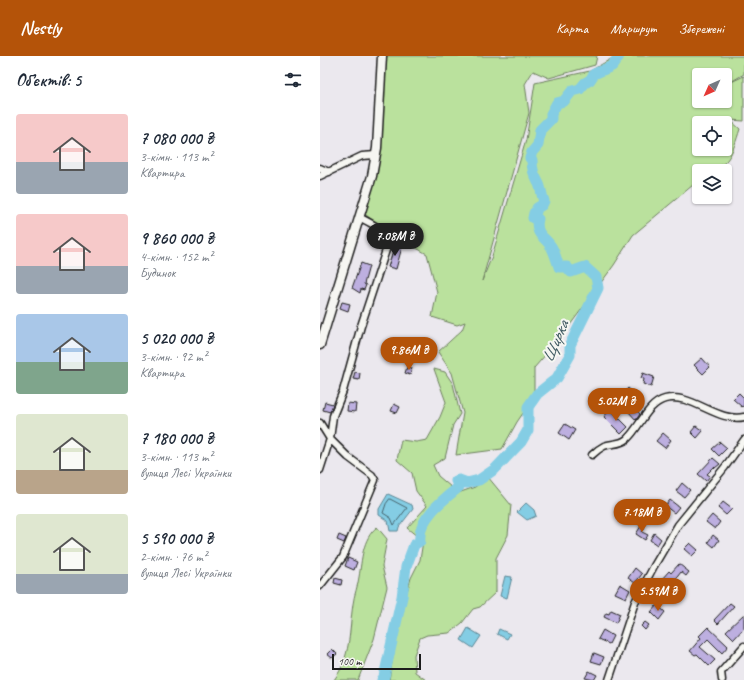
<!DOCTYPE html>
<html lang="uk">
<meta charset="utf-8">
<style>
body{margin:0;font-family:Caveat,sans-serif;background:#f2f2f3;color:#1f2937;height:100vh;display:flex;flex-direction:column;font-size:15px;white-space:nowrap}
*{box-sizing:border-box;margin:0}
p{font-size:13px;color:#747a83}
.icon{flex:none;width:22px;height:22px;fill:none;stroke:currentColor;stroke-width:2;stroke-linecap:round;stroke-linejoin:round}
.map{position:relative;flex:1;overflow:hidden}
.drawer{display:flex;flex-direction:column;background:#fff;width:320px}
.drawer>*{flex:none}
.needle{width:26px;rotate:225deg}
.controls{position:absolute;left:372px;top:12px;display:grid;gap:8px}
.controls a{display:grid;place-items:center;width:40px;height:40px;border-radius:4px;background:#fff;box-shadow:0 1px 3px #0004;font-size:20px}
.scale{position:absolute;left:12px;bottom:10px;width:89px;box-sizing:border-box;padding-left:4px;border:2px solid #1c1c1c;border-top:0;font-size:11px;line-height:14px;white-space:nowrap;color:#1c1c1c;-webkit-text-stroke:3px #f6f6f2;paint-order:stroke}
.price{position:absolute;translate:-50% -34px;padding:0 9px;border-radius:14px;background:#b45309;color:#fff;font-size:13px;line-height:26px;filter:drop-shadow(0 1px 2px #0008)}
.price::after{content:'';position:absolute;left:50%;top:24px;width:12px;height:9px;margin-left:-6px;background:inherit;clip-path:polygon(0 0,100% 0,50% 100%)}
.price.active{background:#222;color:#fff}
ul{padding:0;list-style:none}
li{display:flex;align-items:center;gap:12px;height:100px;padding:0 16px}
li span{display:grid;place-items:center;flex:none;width:112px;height:80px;border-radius:4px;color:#555}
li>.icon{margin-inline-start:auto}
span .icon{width:48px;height:48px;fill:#fffc;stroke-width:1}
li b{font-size:17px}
h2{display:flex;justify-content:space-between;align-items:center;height:48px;padding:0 16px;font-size:17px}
header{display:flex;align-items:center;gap:24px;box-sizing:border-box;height:56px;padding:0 20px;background:#b45309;color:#fff}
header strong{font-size:19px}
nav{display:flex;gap:22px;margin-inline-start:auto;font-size:14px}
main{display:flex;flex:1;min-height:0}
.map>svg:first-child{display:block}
.green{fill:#bae19d;stroke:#6b7e5c;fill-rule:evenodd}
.water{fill:#84cde4;stroke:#5a8694}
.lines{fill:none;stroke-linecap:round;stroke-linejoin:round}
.shore{stroke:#46636c;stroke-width:1}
.river{stroke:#84cde4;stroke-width:11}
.building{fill:#bdafe0;stroke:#1c1c1c}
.minor-casing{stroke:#1c1c1c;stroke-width:9}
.tertiary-casing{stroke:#1c1c1c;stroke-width:11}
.minor{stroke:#f6f6f2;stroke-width:6}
.tertiary{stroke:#f6f6f2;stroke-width:8}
.labels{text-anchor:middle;stroke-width:4;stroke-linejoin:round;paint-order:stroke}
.water-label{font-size:18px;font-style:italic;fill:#405a62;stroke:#f6f6f2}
</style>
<header>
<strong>Nestly</strong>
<nav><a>Карта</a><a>Маршрут</a><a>Збережені</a></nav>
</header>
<main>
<section class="drawer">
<h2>Об’єктів: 5<svg class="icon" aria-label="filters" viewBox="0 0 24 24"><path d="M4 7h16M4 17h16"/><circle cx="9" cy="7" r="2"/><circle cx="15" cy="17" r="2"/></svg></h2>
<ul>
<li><span style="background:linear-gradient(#f6c9c9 60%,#9aa5b1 0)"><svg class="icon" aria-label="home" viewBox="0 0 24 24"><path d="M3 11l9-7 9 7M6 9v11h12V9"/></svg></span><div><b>7 080 000 ₴</b><p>3-кімн. · 113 m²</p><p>Квартира</p></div></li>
<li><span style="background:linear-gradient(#f6c9c9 65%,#9aa5b1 0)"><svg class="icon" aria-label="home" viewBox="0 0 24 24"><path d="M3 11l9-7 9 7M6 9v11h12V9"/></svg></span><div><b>9 860 000 ₴</b><p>4-кімн. · 152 m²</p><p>Будинок</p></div></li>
<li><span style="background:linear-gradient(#a9c7e8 60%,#7fa58c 0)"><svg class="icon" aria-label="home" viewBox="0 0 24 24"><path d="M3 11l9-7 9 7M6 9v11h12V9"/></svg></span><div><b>5 020 000 ₴</b><p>3-кімн. · 92 m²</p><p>Квартира</p></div></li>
<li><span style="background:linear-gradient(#dfe7d0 70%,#b9a48a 0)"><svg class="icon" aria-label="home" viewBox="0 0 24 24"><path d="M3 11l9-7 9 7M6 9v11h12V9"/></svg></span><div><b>7 180 000 ₴</b><p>3-кімн. · 113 m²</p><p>вулиця Лесі Українки</p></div></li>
<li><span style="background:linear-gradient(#dfe7d0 75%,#9aa5b1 0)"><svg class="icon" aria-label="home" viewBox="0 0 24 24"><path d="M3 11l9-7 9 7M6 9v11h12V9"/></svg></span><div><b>5 590 000 ₴</b><p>2-кімн. · 76 m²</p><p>вулиця Лесі Українки</p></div></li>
</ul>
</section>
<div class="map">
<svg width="424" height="624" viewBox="0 0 424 624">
<rect width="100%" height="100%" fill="#ebe8ee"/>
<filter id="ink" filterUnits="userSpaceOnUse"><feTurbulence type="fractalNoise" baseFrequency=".025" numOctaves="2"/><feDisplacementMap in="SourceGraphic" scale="8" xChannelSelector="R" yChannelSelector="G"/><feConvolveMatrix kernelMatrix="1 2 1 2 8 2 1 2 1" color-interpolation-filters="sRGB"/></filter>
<g filter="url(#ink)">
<!-- green -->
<path class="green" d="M65,0h212l-2,9 -46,13 -16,-7 -8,13 4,29 -47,168 10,-25 34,-116 9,-57 55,-12 26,-15h128v18l-15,9 15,-7v45l-14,-1 10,9c-8,24 -11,42 -41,42v9l-66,55 -19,30 -52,71 -28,32v29l-17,25 -15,27 -46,6 7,-42 -11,-40 -14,-21 24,-22 3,-8 -8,3 -25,-8 5,-25 -10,-38 -43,-24 -19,-16zM379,19h26v26h-26zM379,67h26v26h-26z
M114,313l11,3 8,12 7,30 -7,11 -8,33 -12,7 5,11 20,17 17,-6 13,-10 23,28 -3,30 -12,23v34l-16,15 -7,2 -11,14 -13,10 -22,2 -7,3 -6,17 1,17 11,8h-37l11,-64 11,-38 9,-18 3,-19 -16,-13 20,-22 -11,-15 -4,-18 -15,-13 4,-20 15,2 11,-2 13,-23 6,-15z
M57,471l10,12 -5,27 5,21 -13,52 -16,41h-24c17,-23 15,-49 19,-76 1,-9 5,-18 6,-27 3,-17 3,-38 18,-50z"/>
<!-- water -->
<path class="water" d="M68,438l24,11 1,4 -14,18 -1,4h-8l-2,-10 -9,-6v-6z
M206,447l8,7 2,6 -9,4 -10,-8z
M185,520l7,1 -5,21 -7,-2z
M148,572l13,8 -8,12 -12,-8z
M179,573l11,5 -3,5 -10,-5z"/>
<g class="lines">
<!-- shore -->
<path class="shore" d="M70,443l17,9 -13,17 -3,-7 -8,-5 3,-9z"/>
<!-- river -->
<path class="river" d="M62,624l2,-3 18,-80 4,-30 8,-22 6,-4c-3,-22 24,-42 39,-54l-3,-6 3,-1 8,3 12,-3 16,-11 26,-27 7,-12v-23l9,-13 20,-16 13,-23v-10l28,-57 -2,-11 -11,-10 -14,5 -4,-5h-8c-2,-6 -4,-13 -7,-19 -6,-11 -18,-13 -14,-29l-5,-1 1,-5 2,-1 1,-4 5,-3 2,-4c-3,-7 -3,-15 -6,-19 -4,-8 -6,-12 -6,-22l-2,-2 2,-6 6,-7 2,-15 11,-11v-5l6,-11 7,-2 8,-10 8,-2 5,-6 5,-3 4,-6 18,-8 7,-10"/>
</g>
<!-- building -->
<path class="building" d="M75,189l7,2 -6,22 -8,-2z
M41,207l8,3 -5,18 2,1 -2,5 -3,-1 -1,4 -8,-5z
M22,246l8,2 -2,7 -8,-3z
M382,302l8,9 -7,7 -9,-9z
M87,311l5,1 -2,7 -5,-2z
M35,316l5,1 -1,7 -6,-1z
M323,317l11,4 -3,10 -8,-3 1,-5 -3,-1z
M308,332l7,6 -5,6 -2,-2 -2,2 -5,-5z
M419,337l5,5v7l-2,2 -9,-8z
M5,346l8,2 -3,8 -7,-2z
M28,347l8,1 -1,8 -8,-1z
M74,348l6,3 -3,6 -6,-2z
M313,350l7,8 -4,6 -8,-9z
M290,353l18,18 -7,7 -17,-17z
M245,368l10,6 -6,10 -10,-7z
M376,370l7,5 -6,7 -6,-6z
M343,377l8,7 -6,8 -9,-7z
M400,386l7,6 -8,8 -7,-7z
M393,402l7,6 -5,4 -1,-1 -7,7 3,2 -4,5 -8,-7z
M362,427l8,7 -6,7 -8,-6z
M350,444l9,7 -5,6 -9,-7z
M403,446l9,7 -6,6 -8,-7z
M392,459l8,7 -5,7 -9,-7z
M321,470l4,2 -3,4 6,3 -3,5 -9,-6z
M334,477l7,6 -4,6 -7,-5z
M19,479l7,3 -2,5 -7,-3z
M393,479l6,5 -5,7 -6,-5z
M370,487l8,7 -6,6 -8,-7z
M28,502l9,4 -3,8 -9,-4z
M359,508l10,8 -3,4 -5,-4 -19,25 -9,-8 16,-18 2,2z
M315,512l7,6 -7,9 -7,-5z
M15,522l7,2 -1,5 -7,-2z
M300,528l10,6 -4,8 -11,-5z
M410,547l4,3 -16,18 -4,-4z
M337,549l8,7 -6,8 -8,-8z
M291,554l9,4 -4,9 -12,-6 2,-4 3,1z
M424,558v14l-10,11 -8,-8z
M325,566l4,3 -4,5 -4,-4z
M388,571l20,19 -6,7 -14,-14 -8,8 15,13 -6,6 -12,-12 -2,1 -5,-4 11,-13 -2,-2z
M283,574l10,6 -4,8 -11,-5z
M12,593l5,5 -5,4 -5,-4z
M274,597l10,4 -3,7 -10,-3z
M269,615l8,4 -3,5 -9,-2z"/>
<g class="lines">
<!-- minor casing -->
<g class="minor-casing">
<path id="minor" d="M0,112l9,4
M0,120l42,-20 14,-1
M0,367l10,16 18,18 24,18 3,5 -32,77 -23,29
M272,399c3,-3 8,-7 12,-9 8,-3 16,-1 23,-7 13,-12 20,-35 38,-40 26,-7 52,24 79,18
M0,414l10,-31 3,-23 10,-25 18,-65 28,-85c-2,-11 -21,-19 -30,-24
M289,624l26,-78 19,-36 24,-41 47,-58 19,-27
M402,624l-1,-8 23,-26"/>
</g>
<!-- tertiary casing -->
<g class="tertiary-casing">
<path id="tertiary" d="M0,289l52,-169 5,-28 5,-92"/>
</g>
<!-- minor -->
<use href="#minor" class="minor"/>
<!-- tertiary -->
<use href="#tertiary" class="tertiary"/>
</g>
</g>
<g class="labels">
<!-- water labels -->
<g class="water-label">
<text transform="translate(235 285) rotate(-67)" y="6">Щирка</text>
</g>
</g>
</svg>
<div class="controls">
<a><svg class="needle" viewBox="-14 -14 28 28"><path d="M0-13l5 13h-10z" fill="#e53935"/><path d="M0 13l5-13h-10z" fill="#747a83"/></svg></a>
<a><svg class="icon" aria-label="locate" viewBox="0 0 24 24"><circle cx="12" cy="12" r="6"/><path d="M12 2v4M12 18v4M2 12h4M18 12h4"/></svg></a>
<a><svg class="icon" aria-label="layers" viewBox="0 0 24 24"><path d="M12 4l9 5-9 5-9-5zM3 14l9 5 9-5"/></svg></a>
</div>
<div class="scale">100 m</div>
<b class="price active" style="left:75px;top:201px">7.08M ₴</b>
<b class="price" style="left:89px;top:315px">9.86M ₴</b>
<b class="price" style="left:296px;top:366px">5.02M ₴</b>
<b class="price" style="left:322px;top:477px">7.18M ₴</b>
<b class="price" style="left:338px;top:556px">5.59M ₴</b>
</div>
</main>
